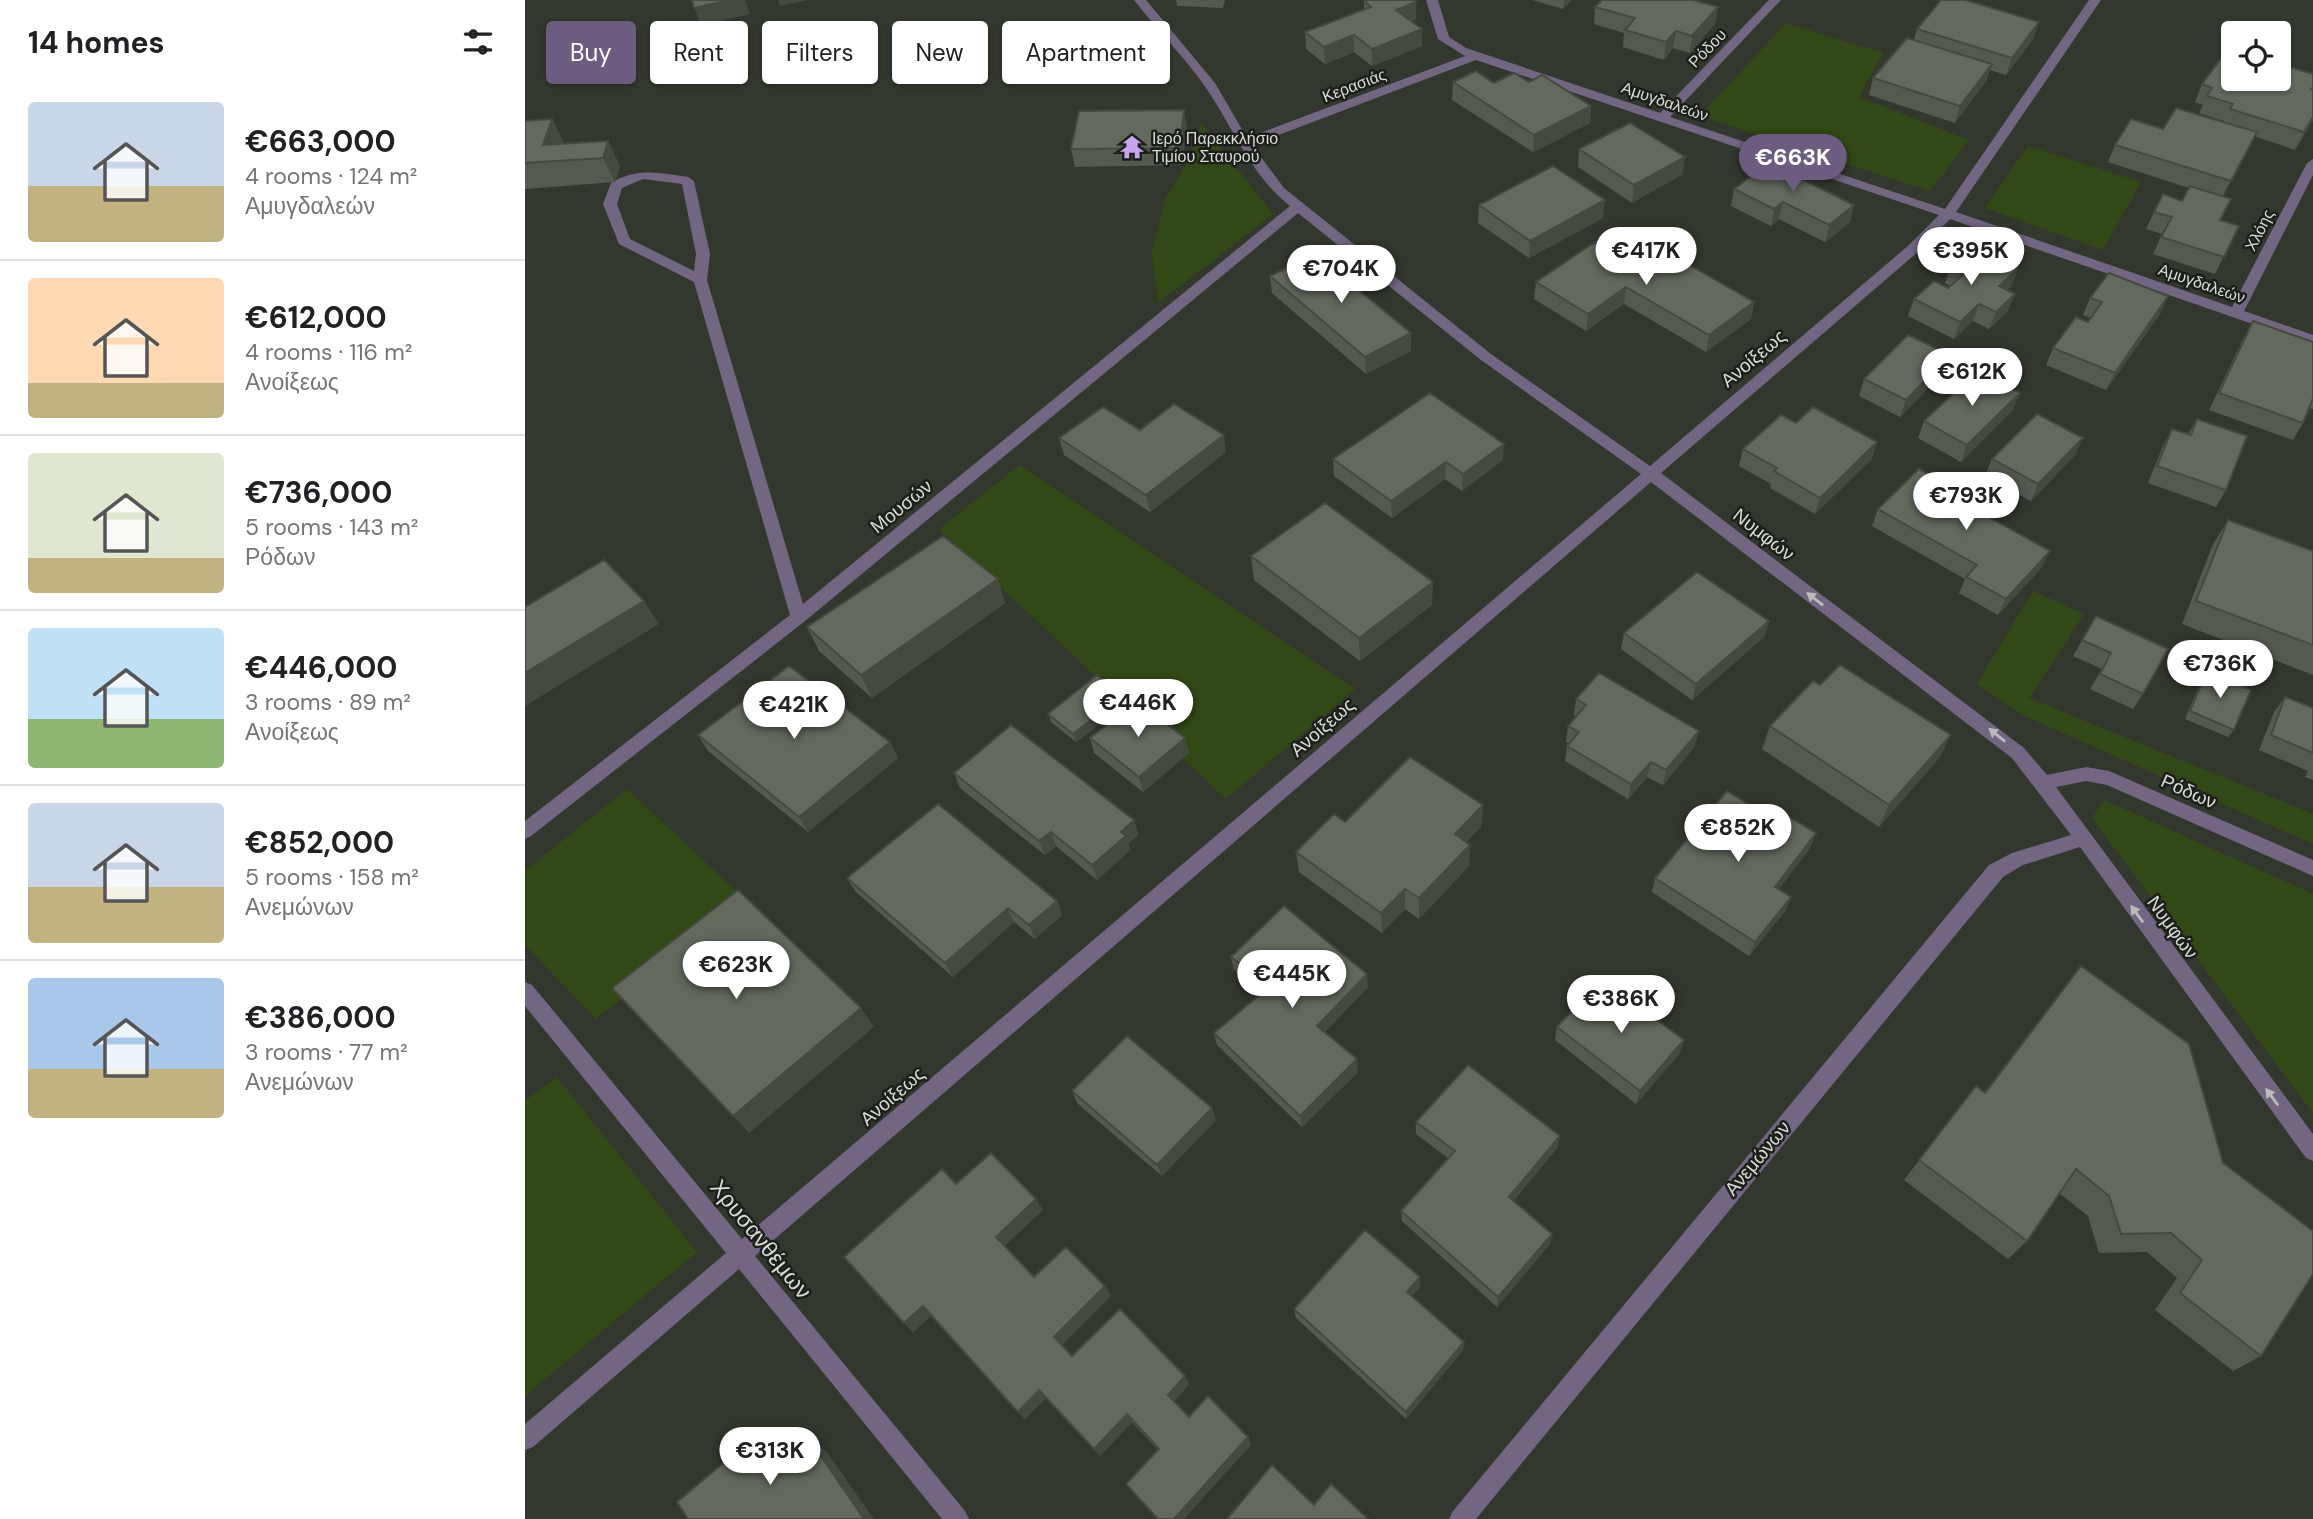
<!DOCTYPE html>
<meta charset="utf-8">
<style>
body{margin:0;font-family:"DM Sans",sans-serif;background:#f2f2f2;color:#202124;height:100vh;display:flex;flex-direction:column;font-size:26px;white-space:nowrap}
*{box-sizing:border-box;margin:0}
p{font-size:23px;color:#757577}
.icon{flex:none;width:38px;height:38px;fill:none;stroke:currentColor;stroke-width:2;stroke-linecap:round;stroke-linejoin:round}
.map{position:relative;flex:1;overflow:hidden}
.side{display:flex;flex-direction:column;background:#fff;width:525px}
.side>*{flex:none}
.hud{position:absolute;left:21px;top:21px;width:665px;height:63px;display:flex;gap:14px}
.tools{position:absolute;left:1696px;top:21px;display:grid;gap:14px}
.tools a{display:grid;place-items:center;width:70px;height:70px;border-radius:7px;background:#fff;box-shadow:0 2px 5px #0004;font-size:35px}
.price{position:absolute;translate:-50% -60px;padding:0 16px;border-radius:24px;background:#fff;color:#222;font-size:23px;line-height:46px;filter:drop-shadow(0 2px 4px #0008)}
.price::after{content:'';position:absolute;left:50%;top:42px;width:21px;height:16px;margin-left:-10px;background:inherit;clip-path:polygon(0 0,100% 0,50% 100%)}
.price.selected{background:#6c5c7f;color:#fff}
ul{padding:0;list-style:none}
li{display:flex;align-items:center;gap:21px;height:175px;padding:0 28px}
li+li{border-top:2px solid #e0e0e0}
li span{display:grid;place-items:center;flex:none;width:196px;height:140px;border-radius:7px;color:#555}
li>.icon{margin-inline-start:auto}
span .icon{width:84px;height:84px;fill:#fffc;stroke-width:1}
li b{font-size:30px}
h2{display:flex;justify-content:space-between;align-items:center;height:84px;padding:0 28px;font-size:30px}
.chip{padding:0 24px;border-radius:7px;background:#fff;box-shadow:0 2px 5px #0004;font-size:24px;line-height:63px}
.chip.selected{background:#6c5c7f;color:#fff}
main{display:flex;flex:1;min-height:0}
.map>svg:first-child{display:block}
.green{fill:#324917}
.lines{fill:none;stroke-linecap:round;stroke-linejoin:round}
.minor{fill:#736683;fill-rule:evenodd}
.wall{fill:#555a50}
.shaded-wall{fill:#454a41}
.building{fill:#63695d;stroke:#454a41;stroke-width:2}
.oneway{fill:#bab9bc}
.labels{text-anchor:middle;stroke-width:5;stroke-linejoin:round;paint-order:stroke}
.far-street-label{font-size:16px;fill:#d8dcd5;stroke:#1c1f1a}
.far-poi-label{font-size:16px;fill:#d8dcd5;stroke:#1c1f1a;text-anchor:start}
.street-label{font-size:19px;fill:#d8dcd5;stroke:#1c1f1a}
.near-street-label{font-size:23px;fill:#d8dcd5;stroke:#1c1f1a}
</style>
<main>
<section class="side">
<h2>14 homes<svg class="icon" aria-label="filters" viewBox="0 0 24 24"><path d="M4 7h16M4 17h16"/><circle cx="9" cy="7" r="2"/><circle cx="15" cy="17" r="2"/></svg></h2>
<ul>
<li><span style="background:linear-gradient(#c9d6e8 60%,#c2b280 0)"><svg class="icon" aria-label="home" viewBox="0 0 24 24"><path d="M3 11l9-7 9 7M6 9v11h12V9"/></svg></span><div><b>€663,000</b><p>4 rooms · 124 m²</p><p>Αμυγδαλεών</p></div></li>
<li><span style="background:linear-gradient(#ffd9b3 75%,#c2b280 0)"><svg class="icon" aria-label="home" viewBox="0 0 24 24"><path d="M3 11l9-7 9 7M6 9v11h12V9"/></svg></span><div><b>€612,000</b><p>4 rooms · 116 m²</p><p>Ανοίξεως</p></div></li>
<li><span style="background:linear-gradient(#dfe7d0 75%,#c2b280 0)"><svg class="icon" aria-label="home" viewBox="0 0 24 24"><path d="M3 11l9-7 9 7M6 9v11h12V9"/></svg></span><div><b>€736,000</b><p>5 rooms · 143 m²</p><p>Ρόδων</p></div></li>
<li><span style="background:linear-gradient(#bfe0f5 65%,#8fb573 0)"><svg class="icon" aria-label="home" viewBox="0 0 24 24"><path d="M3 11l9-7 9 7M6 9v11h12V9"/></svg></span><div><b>€446,000</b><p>3 rooms · 89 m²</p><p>Ανοίξεως</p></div></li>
<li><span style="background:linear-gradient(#c9d6e8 60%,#c2b280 0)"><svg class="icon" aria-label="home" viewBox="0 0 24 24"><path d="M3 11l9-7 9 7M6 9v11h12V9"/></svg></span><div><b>€852,000</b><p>5 rooms · 158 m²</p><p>Ανεμώνων</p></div></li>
<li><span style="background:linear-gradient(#a9c7e8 65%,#c2b280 0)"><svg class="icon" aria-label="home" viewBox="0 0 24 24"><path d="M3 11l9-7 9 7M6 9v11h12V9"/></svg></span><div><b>€386,000</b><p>3 rooms · 77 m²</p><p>Ανεμώνων</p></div></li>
</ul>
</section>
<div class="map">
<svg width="1788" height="1519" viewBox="0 0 1788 1519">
<rect width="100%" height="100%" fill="#33382e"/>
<!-- green -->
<path class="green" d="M1261,23l97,30 -24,44 110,43 -39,51 -230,-75z
M676,123l72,91 -115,89 -6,-50 13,-53 25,-43z
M1503,146l113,36 -38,68 -118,-42z
M495,465l335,224 -129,110 -287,-270z
M1508,591l51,23 -55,84 284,116v30l-293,-130 -43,-30z
M102,789l117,109 -148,121 -71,-74v-74z
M1579,800l209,94v219l-221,-295z
M32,1077l140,175 -172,144v-295z"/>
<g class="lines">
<!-- minor -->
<path class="minor" d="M609,0h12l69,83 32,55 218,-82 -27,-17 -12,-39h12l11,37 17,11 194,65 109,-113h12l-111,117 275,92 144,-209h12l-145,212 276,95 75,-144 6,-4v16l-69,136 69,24v10l-363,-126 -31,32 -258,222 363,275 23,27 39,-8 23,4 204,89v16l-206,-91 -21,-4 -30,6 257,347v27l-7,-3 -226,-311 -57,18 -20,12 -527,642h-27l4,-8 536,-646 23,-12 59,-18 -59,-77 -361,-276 -896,774 210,255 4,8h-27l-203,-250 -206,178 -8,3v-26l201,-171 -201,-247v-24l7,3 210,254 899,-765 -160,-114 -183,-147 -493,408 -274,215 -6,3v-18l265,-206 -96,-333 -75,-38 -16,-40 8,-21c26,-16 49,-10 77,-6l6,4 16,73 -3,26 96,324 487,-398c-40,-32 -56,-77 -84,-118 -21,-31 -49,-58 -72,-88zM951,60l463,155 -30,30 -259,221 -159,-112 -207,-166 -32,-43zM118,179l39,5 14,70 -2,17 -64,-32 -13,-35 5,-16z"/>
</g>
<!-- wall -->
<path class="wall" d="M651,0h49l-2,8 -46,-2z
M1007,0h40l-9,9z
M839,1l52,1v17l-5,2 11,25 -50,20 -18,-14 -29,12 -19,-15 -1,-17 59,-23z
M1070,7h123l-3,17 -25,29 -17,-5 -9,12 -41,-13 1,-14 -30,-9z
M1514,22l-6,17 -27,36 -16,-5 -4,11 -31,42 -86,-28 4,-17 41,-38 3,-11z
M928,82h76l62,24 -1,17 -57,29 -81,-52z
M1677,84l111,36 -18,30 -41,-14 -31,60 -3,24 19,6 -24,48 -62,-20 9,-20 -16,-5 8,-17 28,-11 7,-13 -81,-26 7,-17 48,-16 61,-7v-1l-25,-8 4,-8 -8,-3z
M27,119l12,25 44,-3 12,25 -5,16 -90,7v-68z
M662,127l-5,38 -107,2 -4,-18z
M1054,149l104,25 -51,29 -54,-36z
M1209,189l120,16 -4,17 -25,20 -46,-23 -8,7 -40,-20z
M954,205l124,13 -74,40 -51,-35z
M1426,266l67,3 -7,17 -4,4 1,21 -19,18 -16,-8 -19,18 -46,-23 6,-17 34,-11 2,-2 -5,-3z
M1122,272l107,30 -3,17 -45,33 -82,-48 -38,27 -52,-32 2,-17z
M745,276l141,57v18l-45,23 -94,-81z
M1643,296l-8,18 -54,76 -60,-25 7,-17 35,-26 3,-4 -8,-3 7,-17z
M1728,321l60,21v67l-4,-1 -6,15 -10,17 -84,-30 34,-71z
M1419,372l-44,45 -41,-21 5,-17z
M1488,410l-52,52 -43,-24 6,-17z
M1672,419l29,71 -10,17 -68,-24 15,-37 9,-17 16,5z
M1271,423l76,36 -57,55 -45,-26 1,-4 -32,-18 4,-17z
M615,430l86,22 -76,60 -86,-57 -5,-17z
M1550,455l-44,46 -46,-25 7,-17z
M808,459l170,1 -41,31 -17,-12 -53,39 -58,-42z
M1353,509l116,1 -4,8 52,49 -44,48 -39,-22 6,-14 -93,-53z
M1703,520l85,31v124l-131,-51 31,-80z
M726,556l181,49 -72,56 -106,-81z
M480,603l-133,95 -53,-47 -12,-24z
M1571,616l47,78 -10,15 -43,-20 12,-20 -29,-13z
M1244,621l-5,16 -72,63 -71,-51 3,-16z
M1682,671l27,59 -6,7 -43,-18 17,-39z
M572,675l92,78 -46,39 -49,-39 -4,-15 19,-15 -4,-3 -29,22 -25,-20 -3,-8z
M1760,697l28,11v72l-8,-3 3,-6 -49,-21 15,-38z
M1051,699l119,47 -32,39 -16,-8 -19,22 -63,-38 2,-15 2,-3 -3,-1 2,-16 9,-10 -3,-1z
M1245,726l170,31 -61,70 -117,-78z
M173,735l192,7 8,16 -90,74 -100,-81z
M429,773l180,47 4,15 -10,9 2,6 -33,30 -41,-34 -11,9 -85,-67z
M958,805l-2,22 -15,15 4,3 -1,21 -50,53 -14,-10 -23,24 -83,-61 -3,-20 49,-30z
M1241,815l50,18 -6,15 -31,41 12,8 -6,14 -36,45 -97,-64 3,-14z
M322,878l210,23 5,14 -27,24 -21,-17 -61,55 -97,-85z
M706,957l137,30 -44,46 34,39 -56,55 -85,-82 -3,-12 48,-40 -28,-23z
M1556,966l180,390 -28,15 -78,-61 22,-32 -30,-26 -48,1 -11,-37 -29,-23 -32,48 -19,18 -104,-79 72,-94 8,7z
M1032,1027l123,26 -44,51 -81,-64z
M547,1091l144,29 -54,56 -85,-73z
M891,1122l144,14 -3,12 -44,53 39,33 -2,10 -53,63 -95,-86 -1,-10 47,-53 -32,-24z
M431,1184l87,26 -39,36 30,31 77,19 -49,49 10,11 113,20 4,8 -15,17 15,16 59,20 3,8 -93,5 -26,-28 -32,34 -54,-58 -21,21 -94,-103 -18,16 -9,-9z
M895,1277v10l-8,9 52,46 -1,8 -57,69 -110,-101 -2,-9z"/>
<!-- shaded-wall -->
<path class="shaded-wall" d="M206,0h14l5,14 -49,11 -7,-17z
M253,0h31l-29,6z
M1039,0h8l-9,9z
M891,2v17l-20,8v-17z
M1193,7l-3,17 -25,29 2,-17z
M1514,22l-6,17 -27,36 6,-17z
M897,29v17l-50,20v-17z
M1151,31l-3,17 -9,12 2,-18z
M829,35v17l-29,12 -1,-17z
M1467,64l-6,17 -31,42 5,-17z
M1066,106l-1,17 -57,29 1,-17z
M659,110l3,17 -5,38 -2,-17z
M1788,117v3l-18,30 9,-18z
M27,119l12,25 -21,1z
M83,141l12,25 -5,16 -12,-24z
M1160,157l-2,17 -51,29 2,-18z
M1080,200l-2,18 -74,40 1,-17z
M1258,202l-4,17 -8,7 3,-17z
M1329,205l-4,17 -25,20 4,-17z
M1493,269l-7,17 -19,17 7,-17z
M1101,287l-2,17 -38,27 2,-17z
M1490,294l-7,17 -19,18 7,-17z
M1643,296l-8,18 -54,76 9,-17z
M1229,302l-3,17 -45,33 3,-17z
M1454,304l-6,17 -19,18 6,-17z
M886,333v18l-45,23 -1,-17z
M1425,355l-6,17 -44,45 6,-17z
M1495,393l-7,17 -52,52 6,-17z
M699,435l2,17 -76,60 -4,-17z
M1558,438l-8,17 -44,46 7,-17z
M1352,442l-5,17 -57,55 5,-16z
M979,444l-1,16 -41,31 1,-17z
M921,462l-1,17 -53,39 -1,-17z
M1525,551l-8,16 -44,48 8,-16z
M473,579l7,24 -133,95 -11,-23z
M908,582l-1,23 -72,56 -1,-23z
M119,601l15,23 -134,82v-33z
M1244,621l-5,16 -72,63 4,-16z
M577,712l3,8 -29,22 -3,-8z
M1174,731l-4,15 -32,39 3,-15z
M1426,735l-11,22 -61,70 10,-22z
M660,738l4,15 -46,39 -4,-15z
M365,742l8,16 -90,74 -9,-15z
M1126,762l-4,15 -19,22 3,-15z
M958,805l-2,22 -27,28 1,-21z
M609,820l4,15 -10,9 2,6 -33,30 -5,-15 29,-33z
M526,832l5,14 -11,9 -6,-14z
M1291,833l-6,15 -40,53 5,-14z
M945,845l-1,21 -50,53v-21z
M880,889v20l-23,24 -1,-20z
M1266,897l-6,14 -36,45 6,-14z
M532,901l5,14 -27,24 -6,-14z
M483,908l6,14 -61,55 -8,-14z
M842,974l1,13 -50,52 -1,-13z
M336,1008l13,19 -125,106 -16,-17z
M1159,1040l-4,13 -44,51 4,-13z
M832,1059l1,13 -56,55 -2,-11z
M687,1108l4,12 -54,56 -5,-11z
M1035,1136l-3,12 -49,60 1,-11z
M511,1199l7,11 -40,37 -7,-10z
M1027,1234l-2,10 -53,63 1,-10z
M895,1277v10l-12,14 -1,-9z
M580,1286l6,10 -50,50 -7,-9z
M398,1306l8,10 -18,16 -9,-9z
M939,1342l-1,8 -57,69v-7z
M660,1376l4,8 -16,19 -5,-8z
M514,1390l7,8 -21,21 -7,-7z
M602,1414l5,8 -32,34 -6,-7z
M241,1427l17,10 22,32 -17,-10z
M723,1437l3,8 -67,74h-10z
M285,1440l16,11 48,68h-10z"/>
<!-- building -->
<path class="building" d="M167,0h39l-37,8z
M843,0h45l3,2 -20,8 26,19 -50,20 -18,-14 -30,12 -19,-15 66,-25 -7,-6z
M1077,0h91l25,7 -26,29 -16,-5 -10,11 -41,-12 10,-12 -40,-11z
M1416,0h24l74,22 -27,36 -95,-29z
M1382,38l85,26 -32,42 -87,-28z
M1700,53l8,2v24h46v-15l34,10v13l-2,2 2,1v27l-9,15 -74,-23 3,-5 -26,-8 5,-8 -10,-4z
M951,71l18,12 20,-10 15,9 13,-7 49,31 -57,29 -81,-53z
M1651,108l81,24 -26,49 -116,-36 16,-26 32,10z
M659,110l-4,38 -109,1 8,-38z
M27,119l-9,26 65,-4 -5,17 -78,5v-42z
M1105,123l55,34 -51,28 -55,-36z
M1244,163l85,42 -25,20 -46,-23 -9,7 -40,-20z
M1028,166l52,34 -75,41 -51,-36z
M1665,186l41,13 -11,21 19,6 -15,31 -63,-20 11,-20 -18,-5 9,-18 19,7z
M1070,242l52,30 25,-17 82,47 -45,33 -83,-48 -38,27 -52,-32z
M1447,247l46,22 -19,17 16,8 -19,18 -17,-8 -19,18 -46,-23 20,-18 14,7 17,-15 -14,-7z
M790,254l96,79 -46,24 -95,-81z
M1584,273l59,23 -53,77 -62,-25 23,-31 12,5 14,-20 -12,-4z
M1728,321l60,21v56l-10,25 -84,-30z
M1383,335l42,20 -44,45 -42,-21z
M1452,371l43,22 -53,52 -43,-24z
M905,393l74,51 -41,30 -17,-12 -55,39 -58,-42z
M649,404l50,31 -78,60 -87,-57 44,-31 37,23z
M1288,407l64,35 -57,56 -46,-27 3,-3 -34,-19 38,-34 15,8z
M1512,414l46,24 -45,46 -46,-25z
M1672,419l50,17 -21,54 -69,-24 15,-37 19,6z
M1394,469l75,41 -7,6 63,35 -44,48 -40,-22 11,-12 -99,-56z
M800,503l108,79 -74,56 -108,-82z
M1703,520l85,31v94l-117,-44z
M418,536l55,43 -137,96 -54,-48z
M79,560l40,41 -119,72v-66z
M1172,572l72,49 -73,63 -72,-51z
M1571,616l72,33 -25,45 -43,-20 11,-21 -29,-13z
M1315,665l111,70 -62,70 -119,-79 43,-45 7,4z
M264,666l101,76 -91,75 -101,-82z
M1682,671l44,19 -17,40 -44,-19z
M1074,673l100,58 -33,39 -15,-8 -20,22 -64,-38 12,-14 -11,-6 18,-21 -10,-6z
M572,675l36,29 -21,16 -10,-8 -29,22 -25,-20z
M1760,697l28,11v45l-42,-18z
M612,701l48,37 -46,39 -49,-39z
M486,725l123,95 -13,12 5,4 -34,29 -41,-33 -12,9 -85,-68z
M885,757l73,48 -28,29 15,11 -51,53 -14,-9 -24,24 -85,-61 38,-38 11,8z
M1202,791l39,24 6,-8 44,26 -41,54 16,10 -36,45 -100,-64z
M413,804l119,97 -28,24 -21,-17 -63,55 -98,-85z
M213,890l123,118 -128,108 -121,-128z
M759,906l83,68 -50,52 40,33 -57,57 -86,-83 55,-46 -38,-30z
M1556,966l108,78 34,119 90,68v43l-52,82 -81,-63 22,-33 -31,-27 -50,1 -12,-38 -33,-27 -49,72 -108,-81 57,-74 9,7z
M1077,979l82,61 -44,51 -83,-64z
M602,1036l85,72 -55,57 -85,-74z
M943,1065l92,71 -51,61 43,37 -54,63 -97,-86 54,-60 -39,-29z
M466,1153l45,46 -40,38 38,40 32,-30 39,39 -51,51 18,19 48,-47 65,67 -17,19 21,22 19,-21 40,41 -74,82h-16l-32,-35 33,-35 -32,-35 -33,35 -55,-59 -21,22 -95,-106 -19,17 -60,-66 98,-88 14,15z
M840,1230l55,47 -13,15 57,50 -58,70 -112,-103z
M241,1427l22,32 22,-19 54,79h-176l-11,-17z
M747,1465l42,40 17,-21 37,35h-141z"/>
<!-- one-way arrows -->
<defs><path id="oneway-solid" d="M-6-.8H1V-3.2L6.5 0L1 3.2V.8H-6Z" transform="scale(1.75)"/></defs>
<g class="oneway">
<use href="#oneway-solid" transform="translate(1290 599) rotate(-142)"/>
<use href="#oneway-solid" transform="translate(1472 735) rotate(-141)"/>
<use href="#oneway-solid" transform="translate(1612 914) rotate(-126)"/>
<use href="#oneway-solid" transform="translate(1747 1097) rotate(-126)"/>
</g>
<!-- icons -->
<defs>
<g id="temple-bare" transform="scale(1.89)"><path d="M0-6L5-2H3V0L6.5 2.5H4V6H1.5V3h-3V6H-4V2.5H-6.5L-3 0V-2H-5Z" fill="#c8a5ee" stroke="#1c1f1a" stroke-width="2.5" paint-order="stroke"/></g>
</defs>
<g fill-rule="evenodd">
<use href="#temple-bare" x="607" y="147"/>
</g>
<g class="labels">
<!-- far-street labels -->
<g class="far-street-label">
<text transform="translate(1182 48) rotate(-46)" y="6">Ρόδου</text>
<text transform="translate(829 85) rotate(-21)" y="6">Κερασιάς</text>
<text transform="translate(1140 101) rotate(19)" y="6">Αμυγδαλεών</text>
<text transform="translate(1734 230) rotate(-63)" y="6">Χλόης</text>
<text transform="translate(1677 283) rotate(19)" y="6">Αμυγδαλεών</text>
</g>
<!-- far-poi labels -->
<g class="far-poi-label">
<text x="627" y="144">Ιερό Παρεκκλήσιο<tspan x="627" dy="18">Τιμίου Σταυρού</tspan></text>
</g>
<!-- street labels -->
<g class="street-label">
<text transform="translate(1228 358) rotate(-40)" y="7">Ανοίξεως</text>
<text transform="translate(376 506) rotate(-39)" y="7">Μουσών</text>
<text transform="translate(1239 534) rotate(38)" y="7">Νυμφών</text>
<text transform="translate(797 727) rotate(-41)" y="7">Ανοίξεως</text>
<text transform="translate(1664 791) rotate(24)" y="7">Ρόδων</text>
<text transform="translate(1648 927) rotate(54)" y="7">Νυμφών</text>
<text transform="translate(367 1096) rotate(-41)" y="7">Ανοίξεως</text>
<text transform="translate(1232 1158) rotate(-50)" y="7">Ανεμώνων</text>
</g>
<!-- near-street labels -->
<g class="near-street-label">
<text transform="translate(236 1239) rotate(51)" y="8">Χρυσανθέμων</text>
</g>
</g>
</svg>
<div class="tools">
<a><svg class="icon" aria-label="locate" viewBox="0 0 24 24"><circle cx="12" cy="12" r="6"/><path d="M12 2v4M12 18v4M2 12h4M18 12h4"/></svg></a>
</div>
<b class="price selected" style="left:1268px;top:194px">€663K</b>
<b class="price" style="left:1121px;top:287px">€417K</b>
<b class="price" style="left:1446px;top:287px">€395K</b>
<b class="price" style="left:816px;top:305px">€704K</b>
<b class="price" style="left:1447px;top:408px">€612K</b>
<b class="price" style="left:1441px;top:532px">€793K</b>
<b class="price" style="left:1695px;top:700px">€736K</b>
<b class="price" style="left:613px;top:739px">€446K</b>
<b class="price" style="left:269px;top:741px">€421K</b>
<b class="price" style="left:1213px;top:864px">€852K</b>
<b class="price" style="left:211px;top:1001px">€623K</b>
<b class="price" style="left:767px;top:1010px">€445K</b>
<b class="price" style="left:1096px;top:1035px">€386K</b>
<b class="price" style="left:245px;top:1487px">€313K</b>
<div class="hud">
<a class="chip selected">Buy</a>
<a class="chip">Rent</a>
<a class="chip">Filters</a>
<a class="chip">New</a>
<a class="chip">Apartment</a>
</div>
</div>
</main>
